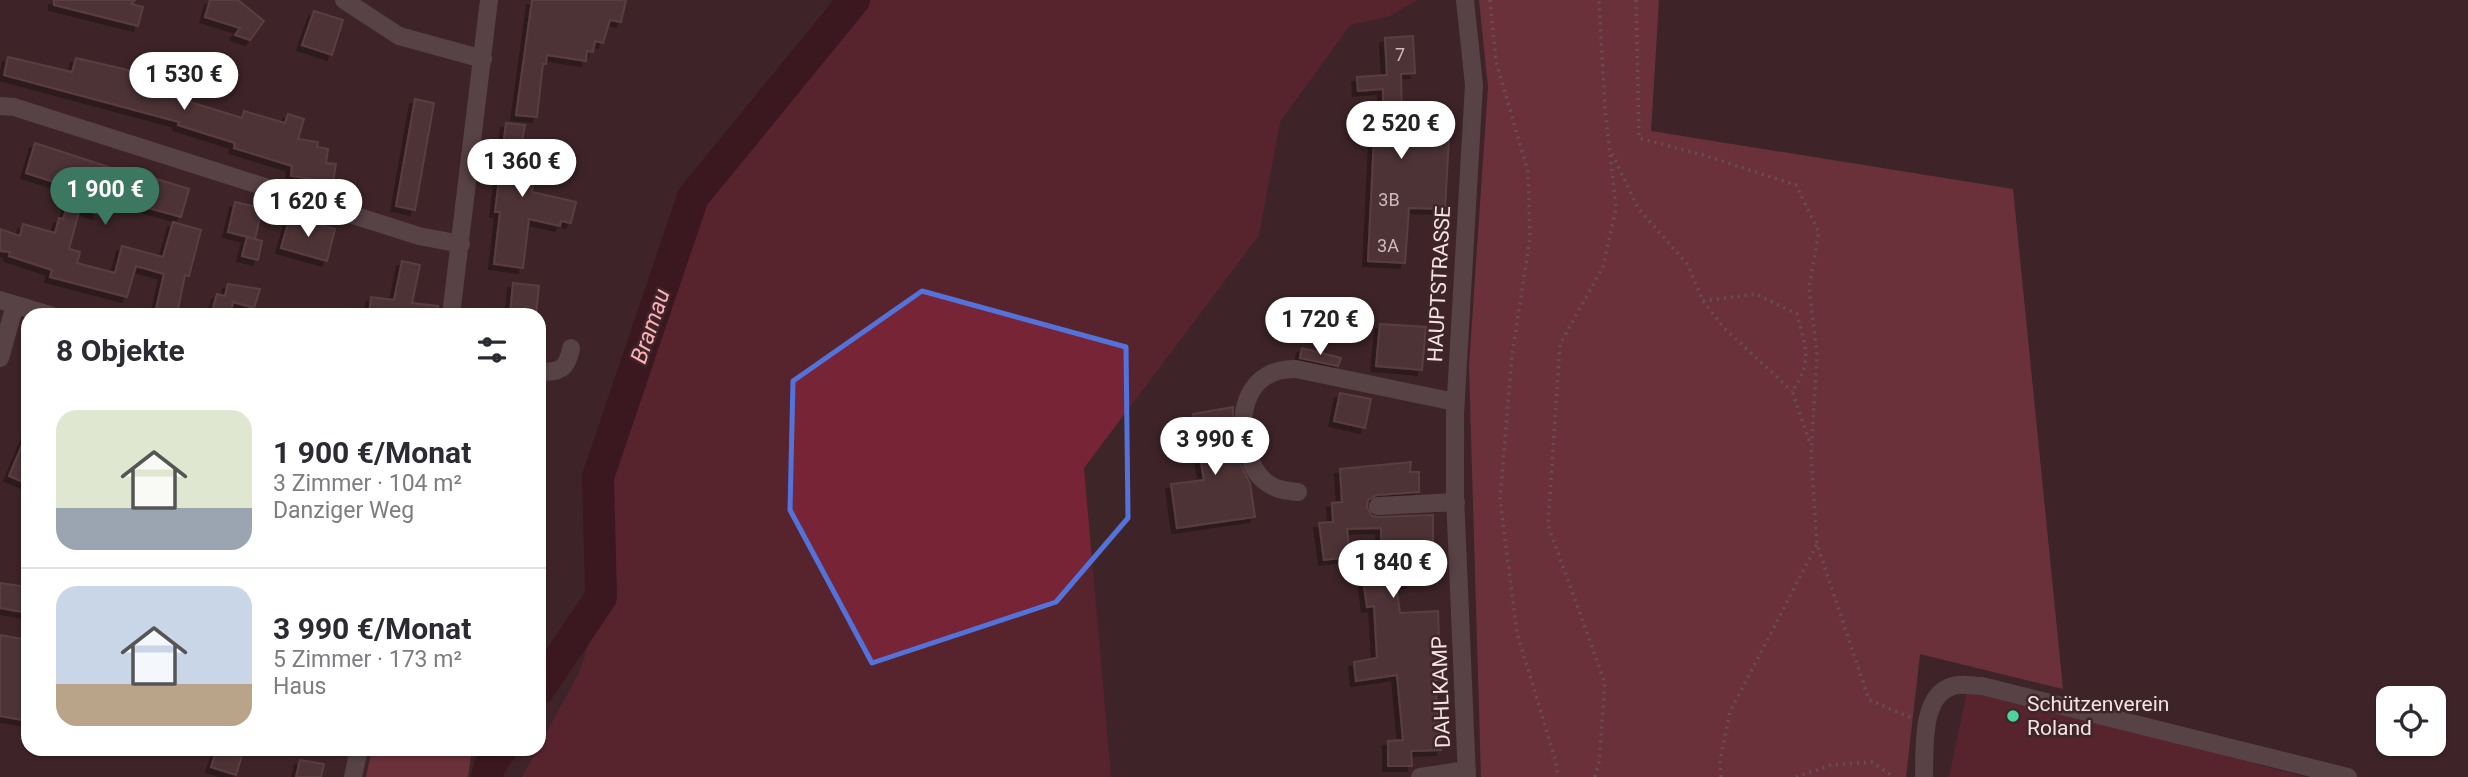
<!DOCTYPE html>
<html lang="de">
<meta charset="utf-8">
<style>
body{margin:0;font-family:Roboto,sans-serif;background:#f2f2f3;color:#2b2b33;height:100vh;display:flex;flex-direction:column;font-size:26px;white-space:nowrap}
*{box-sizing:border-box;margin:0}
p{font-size:23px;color:#7c7c81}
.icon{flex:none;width:38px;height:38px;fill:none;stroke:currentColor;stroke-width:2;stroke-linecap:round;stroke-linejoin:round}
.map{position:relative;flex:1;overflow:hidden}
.side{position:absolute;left:21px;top:308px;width:525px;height:448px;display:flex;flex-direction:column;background:#fff;border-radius:21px;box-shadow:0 2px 5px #0004}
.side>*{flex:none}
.fabs{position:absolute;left:2376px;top:686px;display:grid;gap:14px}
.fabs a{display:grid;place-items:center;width:70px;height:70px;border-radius:14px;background:#fff;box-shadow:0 2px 5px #0004;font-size:35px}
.price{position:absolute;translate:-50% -60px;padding:0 16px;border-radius:24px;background:#fff;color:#222;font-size:23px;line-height:46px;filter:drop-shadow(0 2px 4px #0008)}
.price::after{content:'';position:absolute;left:50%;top:42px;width:21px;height:16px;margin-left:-10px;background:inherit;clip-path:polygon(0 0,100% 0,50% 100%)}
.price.current{background:#3b7761;color:#fff}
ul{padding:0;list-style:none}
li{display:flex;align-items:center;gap:21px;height:175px;padding:0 35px}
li+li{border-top:2px solid #e1e1e2}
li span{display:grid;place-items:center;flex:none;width:196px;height:140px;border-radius:21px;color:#555}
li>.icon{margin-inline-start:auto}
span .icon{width:84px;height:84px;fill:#fffc;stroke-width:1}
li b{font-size:30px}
h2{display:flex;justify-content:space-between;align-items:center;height:84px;padding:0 35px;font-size:30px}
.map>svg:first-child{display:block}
.green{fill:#772436}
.forest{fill:#a04152}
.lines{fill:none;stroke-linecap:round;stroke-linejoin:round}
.river{stroke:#390814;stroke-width:32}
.building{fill:#604447;stroke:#7a5c60;stroke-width:2;filter:url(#shadow)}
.path{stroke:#978284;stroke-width:3.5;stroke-dasharray:2 5;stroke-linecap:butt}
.minor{stroke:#756768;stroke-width:18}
.marked{fill:none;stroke:#5373db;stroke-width:5;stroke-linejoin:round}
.poi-dot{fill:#4ed39a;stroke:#3e2528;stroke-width:2.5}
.labels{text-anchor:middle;stroke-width:5;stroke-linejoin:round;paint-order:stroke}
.number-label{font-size:18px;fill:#cfbabd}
.street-label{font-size:21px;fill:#f4e2e4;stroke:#3e2528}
.poi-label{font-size:21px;fill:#f4e2e4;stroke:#3e2528;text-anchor:start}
.water-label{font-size:23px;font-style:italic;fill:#feaeb8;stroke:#3e2528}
</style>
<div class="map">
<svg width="2468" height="777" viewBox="0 0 2468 777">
<defs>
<filter id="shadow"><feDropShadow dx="-5" dy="5" stdDeviation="0" flood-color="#0009"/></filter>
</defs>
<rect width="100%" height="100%" fill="#3e2528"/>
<!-- green -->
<path class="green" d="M862,0h555l-27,16 -40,9 -70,97 -21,113 -175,233 27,309h-589l57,-104 26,-76 -3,-120 95,-279z
M1967,692l195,47 143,38h-356z"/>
<!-- forest -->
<path class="forest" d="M1479,0h180l-8,131 362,58 50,500 -143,-35 -14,123h-425l-12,-411 19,-279z
M372,749h74l25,7 -3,21h-102z"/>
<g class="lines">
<!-- river -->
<path class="river" d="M539,689l62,-92 -3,-120 95,-280 161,-197
M487,777l3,-11 11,-17"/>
</g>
<!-- building -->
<path class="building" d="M54,0h81l-4,4 12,3 -5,19 -84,-21z
M210,0h28l26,21 -14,19 -15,-5 5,-7 -35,-11z
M532,0h94l-5,22 -11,-2 -7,23 -8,-2 -2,11 -6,-1 -1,10 -39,-6 -1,9h-3l-6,53 -21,-2z
M314,11l29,9 -11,35 -30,-10z
M1413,36l2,37 -14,1 1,56h7l-1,4 41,3 -4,72 -36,-1 -4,55 -37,-2 7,-142 8,1v-31l-25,2 -1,-14 30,-2 -2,-37z
M8,57l64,15 4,-14 56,13v-2l43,13 -4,14 71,22 2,-7 41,12 3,-9 16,5 -6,20 20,3 -1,5 11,2 -2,14 10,1 -3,18 -42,-6 1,-10 -58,-18 1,-5 -57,-18 1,-3 -175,-47z
M415,99l19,4 -19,107 -19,-4z
M506,123l19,2 -3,17 16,2 -6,48 44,10 -5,21 -10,-2 -1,5 -31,-7 -6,49 -29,-4 6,-52h-5z
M35,143l95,31 1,-3 58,18 -8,28 -79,-22 -5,19 -17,-6 -11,41 11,3 -3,11 38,10 7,-27 41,11 10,-35 28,8 -12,46 -4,-1 -8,39 -21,-5 8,-35 -28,-8 -9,31 -77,-20 2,-7 -43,-14 1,-4 -10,-1v-22l20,7 3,-12 32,9 4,-15 4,1 10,-31 -47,-15z
M235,202l27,6 -7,31 -27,-7z
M290,217l45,12 -8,32 -46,-13z
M247,237l15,4 -4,19 -16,-4z
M402,261l18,4 -8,38 26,3v9h-69l2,-18 23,3z
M513,283l26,3 -3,29h-26z
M228,284l32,5 -6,19 -21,-6 -3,13h-19l6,-21 8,2z
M1380,324l46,3 -4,43 -46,-4z
M1302,348l39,10 -3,8 -38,-8z
M1340,393l31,6 -6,29 -31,-7z
M1233,407v32l7,25 10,19 5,34 -78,11 -6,-44 33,-4 -11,-66z
M28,431v53l-19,-8z
M1411,462l-1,10h9v20l-42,3 -9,5 -1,7 5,9 6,1 55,-2v40h-26l4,28 -15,2 4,28 38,-2 1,30 -5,1 5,38h-4l6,70 -30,1 1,15h-24v-25l15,-1 -6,-65 -41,6 -2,-19 23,-4 -3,-52 -7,1 -5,-36 20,-3 -1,-40 -34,1 3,28 -26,3 -5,-37 14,-1 -1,-19 10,-1 -2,-33z
M0,583l28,4v26l-28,-5z
M0,635l28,5v81l-28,-5z
M217,749h27l-8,26 -25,-8z
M300,760l24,4 -3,13h-25z"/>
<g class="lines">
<!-- path -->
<path class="path" d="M1490,0l6,61 32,111 2,66 -18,117 -12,144 17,134 39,129 2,15
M1636,0l3,138 67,18 90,29 23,47 -10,55 8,68 -6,100 6,89 52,156 43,18
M1612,154l26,54 50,57 15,36 21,27 68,63
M1703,301l53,-7 41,20c8,33 17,47 -5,77l18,52
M1595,777l4,-15 6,-79 -57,-158 12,-181 43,-77 13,-59 -11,-99 -6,-109
M1721,777l-1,-16 10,-49 87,-168
M1796,777l35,-12 41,-3 22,15"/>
<!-- minor -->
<path class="minor" d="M344,0l55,36 84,23
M1465,0l9,85 -19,329v82l12,281
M0,106l14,1 405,129 42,8
M0,300l50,15
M451,315l38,-315
M0,358l15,-53
M539,372c21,0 28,-2 32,-24
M1298,492c-11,-1 -21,-2 -31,-9 -11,-8 -16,-19 -20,-32 -11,-39 1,-83 49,-82l159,33
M1378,506l78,-4
M353,777l6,-28
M1420,777l47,-7
M1924,777c1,-27 -4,-82 29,-91 8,-3 20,0 29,0l366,91"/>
</g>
<!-- marked area -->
<path d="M0 0H2468V777H0ZM922,291l204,56 2,171 -72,84 -184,61 -82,-153 3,-129z" fill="#3e2528" fill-opacity=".55" fill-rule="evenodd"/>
<path class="marked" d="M922,291l204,56 2,171 -72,84 -184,61 -82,-153 3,-129z"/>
<!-- markers -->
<circle class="poi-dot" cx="2013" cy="716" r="7"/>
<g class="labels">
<!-- number labels -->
<g class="number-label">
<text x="1400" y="61">7</text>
<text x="1389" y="206">3B</text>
<text x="1388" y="252">3A</text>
</g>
<!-- street labels -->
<g class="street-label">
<text transform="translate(1439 284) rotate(-87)" y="7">HAUPTSTRASSE</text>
<text transform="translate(1441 692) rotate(-92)" y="7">DAHLKAMP</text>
</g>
<!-- poi labels -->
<g class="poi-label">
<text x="2027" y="711">Schützenverein<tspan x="2027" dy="24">Roland</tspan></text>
</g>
<!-- water labels -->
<g class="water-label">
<text transform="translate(650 326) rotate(-71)" y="8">Bramau</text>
</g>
</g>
</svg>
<div class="fabs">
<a><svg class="icon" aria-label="locate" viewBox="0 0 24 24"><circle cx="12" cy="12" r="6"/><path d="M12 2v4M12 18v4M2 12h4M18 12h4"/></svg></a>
</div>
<b class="price" style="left:184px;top:112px">1 530 €</b>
<b class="price" style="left:1401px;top:161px">2 520 €</b>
<b class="price" style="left:522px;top:199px">1 360 €</b>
<b class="price current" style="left:105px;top:227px">1 900 €</b>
<b class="price" style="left:308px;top:239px">1 620 €</b>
<b class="price" style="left:1320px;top:357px">1 720 €</b>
<b class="price" style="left:1215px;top:477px">3 990 €</b>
<b class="price" style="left:1393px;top:600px">1 840 €</b>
<section class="side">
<h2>8 Objekte<svg class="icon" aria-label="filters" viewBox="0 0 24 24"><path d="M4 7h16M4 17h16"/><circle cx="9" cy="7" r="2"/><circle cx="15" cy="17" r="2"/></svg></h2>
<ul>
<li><span style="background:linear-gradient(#dfe7d0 70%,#9aa5b1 0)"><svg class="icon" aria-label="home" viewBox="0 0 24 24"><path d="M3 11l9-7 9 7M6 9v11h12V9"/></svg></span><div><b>1 900 €/Monat</b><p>3 Zimmer · 104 m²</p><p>Danziger Weg</p></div></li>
<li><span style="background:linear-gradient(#c9d6e8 70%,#b9a48a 0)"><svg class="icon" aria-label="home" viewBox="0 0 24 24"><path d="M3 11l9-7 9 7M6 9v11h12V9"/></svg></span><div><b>3 990 €/Monat</b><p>5 Zimmer · 173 m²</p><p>Haus</p></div></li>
</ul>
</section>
</div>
